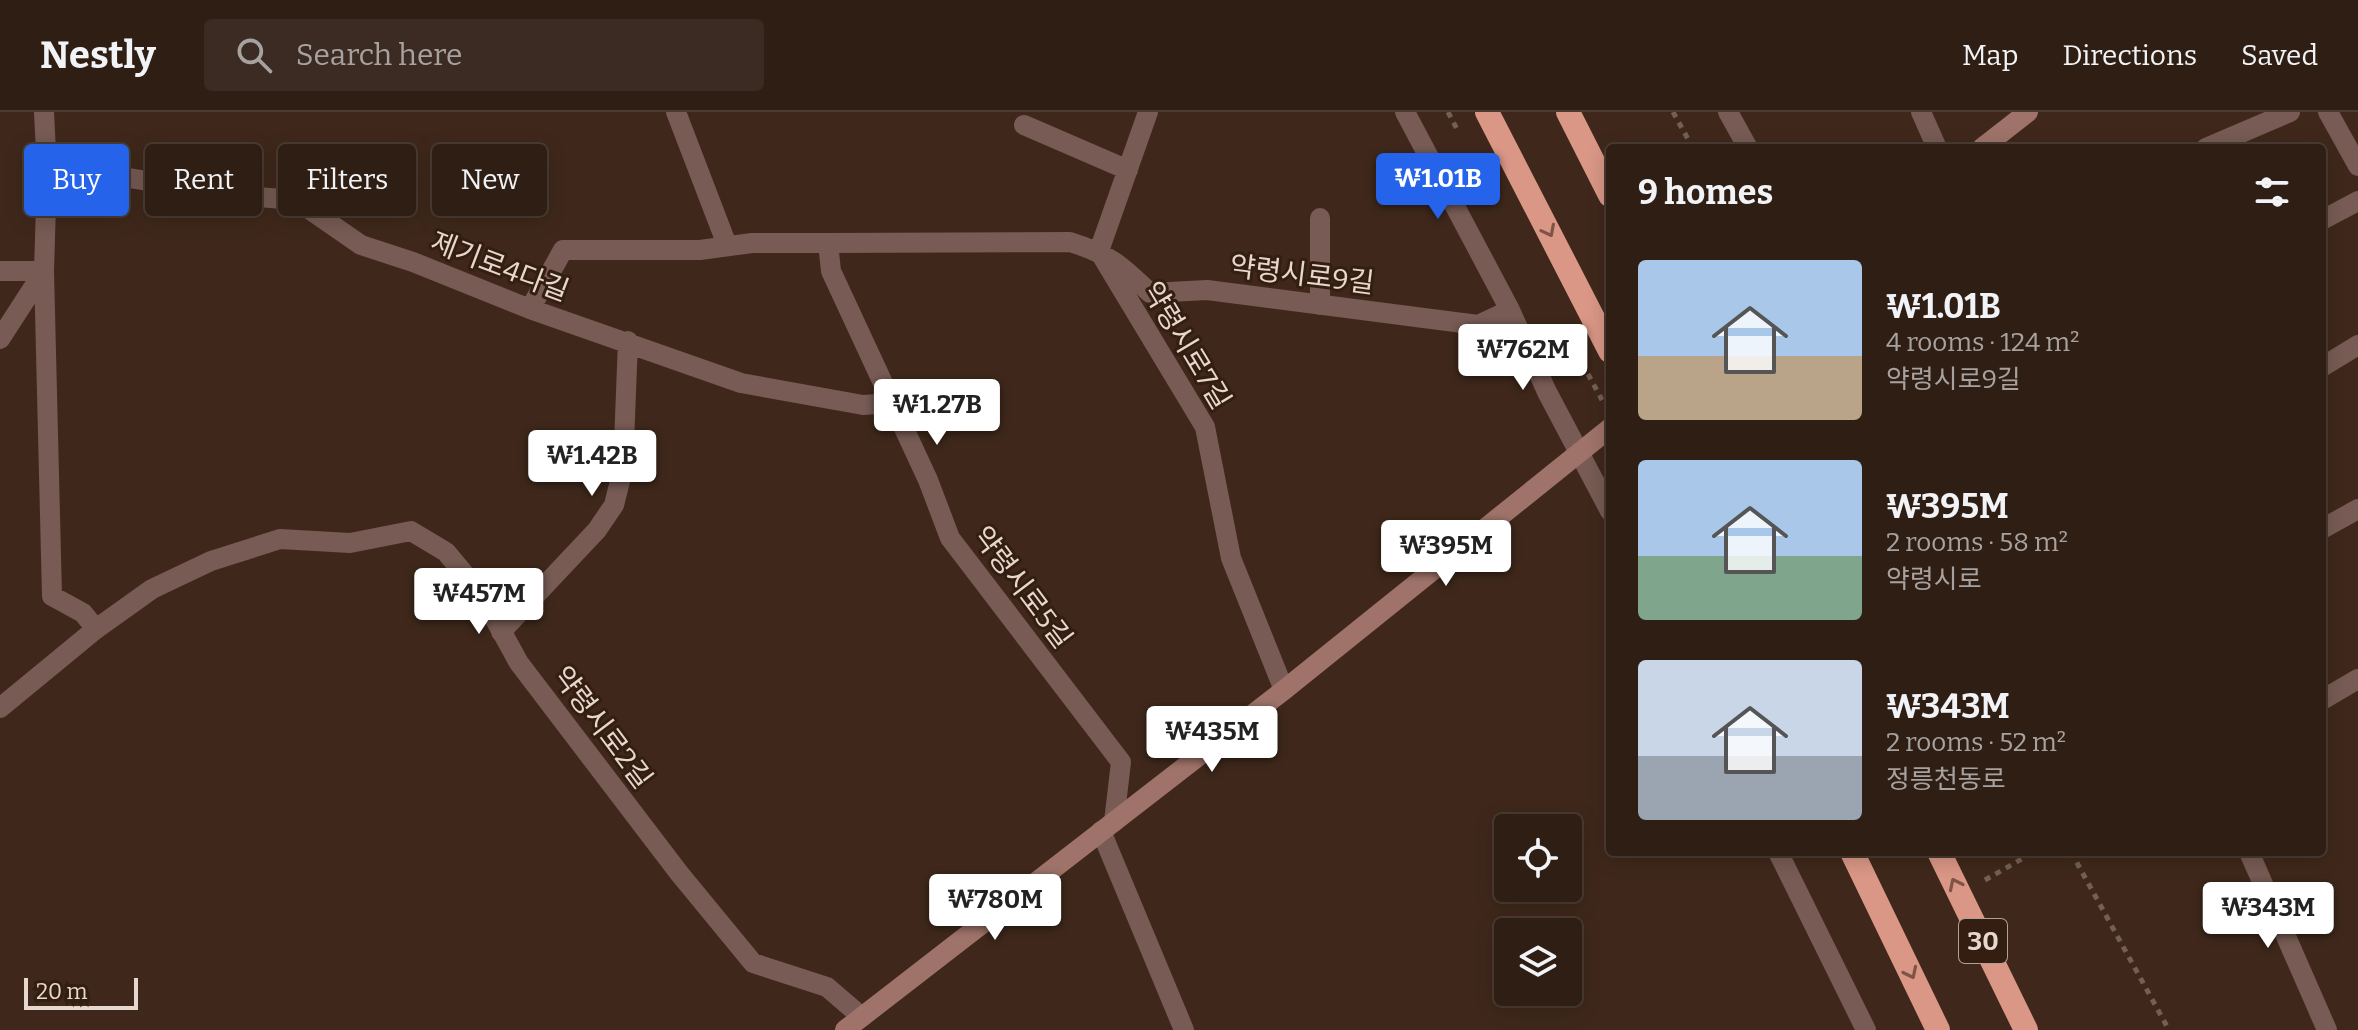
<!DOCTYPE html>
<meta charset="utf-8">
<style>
body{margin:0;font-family:Bitter,"Noto Sans KR",serif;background:#3b2b22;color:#f1f3f6;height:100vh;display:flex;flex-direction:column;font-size:30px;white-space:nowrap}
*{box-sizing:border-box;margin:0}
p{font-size:26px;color:#a7a2a0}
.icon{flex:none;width:44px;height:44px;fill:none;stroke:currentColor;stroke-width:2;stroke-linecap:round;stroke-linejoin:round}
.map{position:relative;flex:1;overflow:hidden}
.drawer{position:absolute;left:1606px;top:32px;width:720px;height:712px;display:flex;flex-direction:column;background:#2f1e14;border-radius:8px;box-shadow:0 4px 20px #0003,0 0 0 2px #4a3c34}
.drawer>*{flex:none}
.guide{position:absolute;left:24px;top:32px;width:760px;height:72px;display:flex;gap:16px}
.buttons{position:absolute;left:1494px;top:702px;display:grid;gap:16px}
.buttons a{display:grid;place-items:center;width:88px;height:88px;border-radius:8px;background:#2f1e14;box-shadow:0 4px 20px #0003,0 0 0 2px #4a3c34;font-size:40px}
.scale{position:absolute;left:24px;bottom:20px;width:114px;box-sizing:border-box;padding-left:8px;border:4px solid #e7d8cf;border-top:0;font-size:22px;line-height:28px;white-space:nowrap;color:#e7d8cf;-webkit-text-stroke:6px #341e11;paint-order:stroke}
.price{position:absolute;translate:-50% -68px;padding:0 18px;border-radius:8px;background:#fff;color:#222;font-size:26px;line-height:52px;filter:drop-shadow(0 2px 4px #0008)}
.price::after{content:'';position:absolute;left:50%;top:48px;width:24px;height:18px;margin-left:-12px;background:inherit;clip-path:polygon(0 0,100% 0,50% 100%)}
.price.active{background:#2563eb;color:#fff}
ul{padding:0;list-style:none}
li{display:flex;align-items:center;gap:24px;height:200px;padding:0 32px}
li span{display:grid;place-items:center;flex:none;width:224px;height:160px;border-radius:8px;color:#555}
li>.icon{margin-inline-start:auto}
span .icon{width:96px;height:96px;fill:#fffc;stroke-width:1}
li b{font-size:34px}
h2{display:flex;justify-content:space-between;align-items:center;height:96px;padding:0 32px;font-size:34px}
.chip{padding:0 28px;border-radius:8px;background:#2f1e14;box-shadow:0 4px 20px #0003,0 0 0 2px #4a3c34;font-size:28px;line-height:72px}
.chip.active{background:#2563eb;color:#fff}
header{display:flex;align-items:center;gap:48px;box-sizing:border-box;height:112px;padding:0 40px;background:#2f1e14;border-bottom:2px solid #4a3c34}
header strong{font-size:38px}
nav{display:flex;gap:44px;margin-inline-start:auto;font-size:28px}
.search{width:560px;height:72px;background:#3b2b22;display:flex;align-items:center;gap:20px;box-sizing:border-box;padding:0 28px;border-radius:8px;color:#a7a2a0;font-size:30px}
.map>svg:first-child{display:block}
.pier{fill:#3f281b}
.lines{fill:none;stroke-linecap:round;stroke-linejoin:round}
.path{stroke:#745f53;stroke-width:5;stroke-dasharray:6 6;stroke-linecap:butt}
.lane{stroke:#775b54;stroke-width:20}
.street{stroke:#775b54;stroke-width:20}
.secondary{stroke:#9f7369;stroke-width:20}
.highway{stroke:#da9786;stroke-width:24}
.highway-bridge{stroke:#da9786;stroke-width:24}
.oneway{stroke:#7f5446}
.labels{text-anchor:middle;stroke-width:6;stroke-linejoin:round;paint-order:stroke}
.shield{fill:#341e11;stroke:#b1a096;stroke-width:2}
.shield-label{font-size:26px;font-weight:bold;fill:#e7d8cf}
.street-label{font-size:28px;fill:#e7d8cf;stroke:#341e11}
</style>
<header>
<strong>Nestly</strong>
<div class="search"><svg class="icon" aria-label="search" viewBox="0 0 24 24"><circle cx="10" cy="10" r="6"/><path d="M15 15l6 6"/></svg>Search here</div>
<nav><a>Map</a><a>Directions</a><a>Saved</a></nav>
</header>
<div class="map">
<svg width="2358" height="918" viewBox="0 0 2358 918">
<rect width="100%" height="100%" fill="#3f281b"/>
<!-- pier -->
<path class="pier" d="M1466,0h166l18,36h-40v245z
M1839,740h156l86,178h-156z"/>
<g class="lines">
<!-- path -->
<path class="path" d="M1448,0l9,17
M1673,0l20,36
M1588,262l14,26
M2071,740l98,178
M1985,768l49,-28"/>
<!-- lane -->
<path class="lane" d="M1320,193v-87"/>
<!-- street -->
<path class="street" d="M44,0l3,60 -3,99 8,325 31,17 13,16
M676,0l51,133
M1148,0l-49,139 106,176 26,131 53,132
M1405,0l105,198 37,82 63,119
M1728,0l20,36
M1921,0l16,36
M2328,0l30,54
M1024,13l104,45
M2206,36l84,-36
M47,60l27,-3 159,26 63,5 65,45 52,17 117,47 211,74 122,22 29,-2
M2322,108l36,-19
M0,159h44
M530,197l33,-59h137l52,-7h76
M0,227l44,-68
M2322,255l36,-22
M2322,417l36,-20
M501,520l96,-102 17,-25 9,-36 5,-128
M2322,588l36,-21
M0,596l96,-79 56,-40 59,-28 69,-22 70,4 61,-12 35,21 35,42 38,69 160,210 74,90 74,24 35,30
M1114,710l7,-60 -171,-224 -22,-58 -97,-209 -3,-28 242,-1c39,12 51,23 80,51l57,-3 271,35 32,-15
M1101,719l83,199
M1778,740l88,178
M2249,740l78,178"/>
<!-- secondary -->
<path class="secondary" d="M1982,36l46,-36
M845,918l439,-340 326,-262"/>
<!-- highway -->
<path class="highway" d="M1487,0l123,239
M1568,0l42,83"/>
<!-- highway-bridge -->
<path class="highway-bridge" d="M1852,740l86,178
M1939,740l87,178"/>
</g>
<!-- one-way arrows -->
<defs><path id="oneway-chevron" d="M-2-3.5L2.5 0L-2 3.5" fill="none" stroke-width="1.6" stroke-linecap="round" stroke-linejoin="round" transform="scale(2)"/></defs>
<g class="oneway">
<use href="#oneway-chevron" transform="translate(1549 119) rotate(63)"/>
<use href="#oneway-chevron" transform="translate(1955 772) rotate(-116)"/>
<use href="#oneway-chevron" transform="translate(1911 861) rotate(64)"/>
</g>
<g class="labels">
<!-- shield labels -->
<rect class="shield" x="1959" y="807" width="48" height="44" rx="6"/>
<g class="shield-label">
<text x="1983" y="838">30</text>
</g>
<!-- street labels -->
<g class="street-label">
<text transform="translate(500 154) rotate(21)" y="10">제기로4다길</text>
<text transform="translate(1302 162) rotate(7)" y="10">약령시로9길</text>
<text transform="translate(1187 233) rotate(59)" y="10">약령시로7길</text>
<text transform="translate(1023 475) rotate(53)" y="10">약령시로5길</text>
<text transform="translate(603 615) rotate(53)" y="10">약령시로2길</text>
</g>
</g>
</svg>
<div class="buttons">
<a><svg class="icon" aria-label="locate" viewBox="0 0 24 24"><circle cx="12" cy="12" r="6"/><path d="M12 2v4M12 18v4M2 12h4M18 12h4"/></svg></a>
<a><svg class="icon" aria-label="layers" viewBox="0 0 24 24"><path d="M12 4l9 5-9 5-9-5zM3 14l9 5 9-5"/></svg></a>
</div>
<div class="scale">20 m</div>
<b class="price active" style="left:1438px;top:109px">₩1.01B</b>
<b class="price" style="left:1523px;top:280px">₩762M</b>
<b class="price" style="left:937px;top:335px">₩1.27B</b>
<b class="price" style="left:592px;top:386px">₩1.42B</b>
<b class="price" style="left:1446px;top:476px">₩395M</b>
<b class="price" style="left:479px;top:524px">₩457M</b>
<b class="price" style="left:1212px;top:662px">₩435M</b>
<b class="price" style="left:995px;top:830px">₩780M</b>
<b class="price" style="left:2268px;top:838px">₩343M</b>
<div class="guide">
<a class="chip active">Buy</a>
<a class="chip">Rent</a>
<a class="chip">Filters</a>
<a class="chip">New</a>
</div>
<section class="drawer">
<h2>9 homes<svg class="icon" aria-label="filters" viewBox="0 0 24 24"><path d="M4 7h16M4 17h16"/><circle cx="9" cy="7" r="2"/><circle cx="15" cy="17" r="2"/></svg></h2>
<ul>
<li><span style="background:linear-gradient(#a9c7e8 60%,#b9a48a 0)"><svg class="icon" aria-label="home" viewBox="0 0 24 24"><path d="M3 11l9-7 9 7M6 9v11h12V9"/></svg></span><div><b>₩1.01B</b><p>4 rooms · 124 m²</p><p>약령시로9길</p></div></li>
<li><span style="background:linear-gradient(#a9c7e8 60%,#7fa58c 0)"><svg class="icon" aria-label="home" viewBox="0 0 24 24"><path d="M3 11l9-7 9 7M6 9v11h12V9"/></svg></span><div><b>₩395M</b><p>2 rooms · 58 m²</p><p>약령시로</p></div></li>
<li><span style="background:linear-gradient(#c9d6e8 60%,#9aa5b1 0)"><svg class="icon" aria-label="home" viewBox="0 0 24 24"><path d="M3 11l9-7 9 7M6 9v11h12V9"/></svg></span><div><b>₩343M</b><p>2 rooms · 52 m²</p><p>정릉천동로</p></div></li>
</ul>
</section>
</div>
